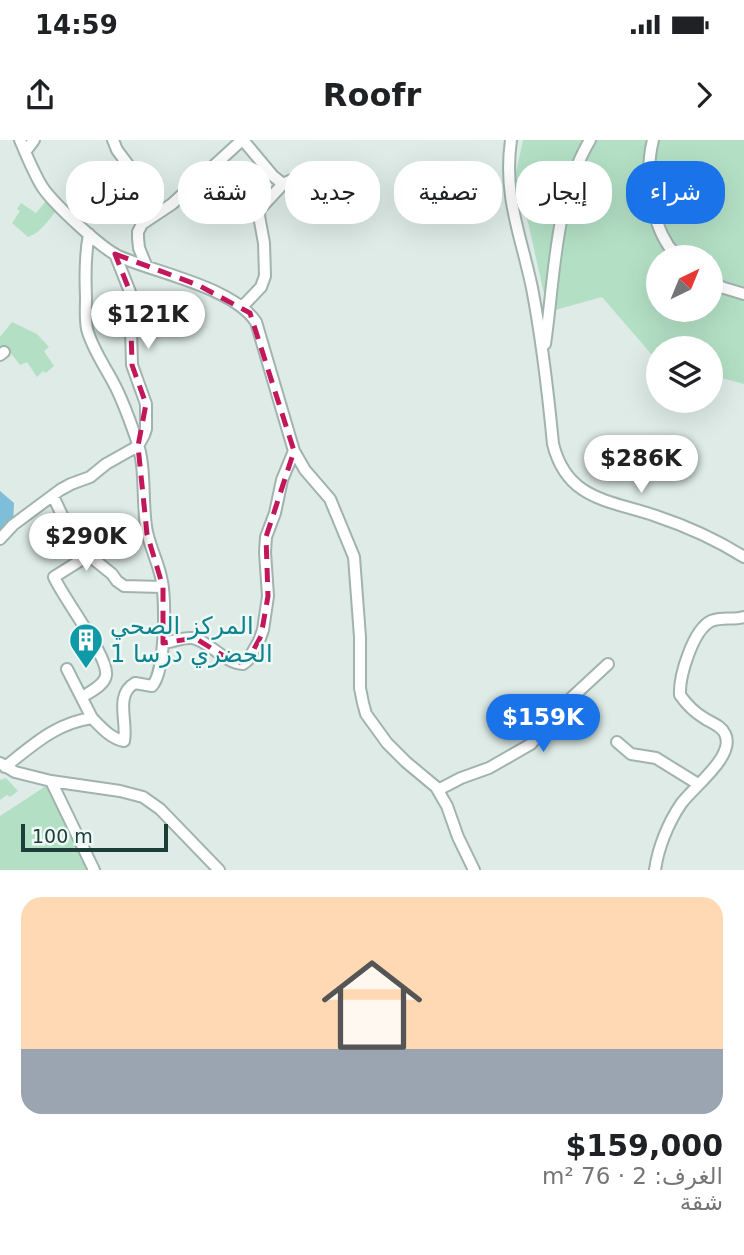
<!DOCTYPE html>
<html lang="ar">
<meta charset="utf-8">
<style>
body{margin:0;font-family:"DejaVu Sans","Noto Sans Arabic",sans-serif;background:#f2f2f2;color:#202124;direction:rtl;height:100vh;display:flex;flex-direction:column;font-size:26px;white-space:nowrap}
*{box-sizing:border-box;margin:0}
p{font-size:23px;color:#757577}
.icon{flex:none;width:38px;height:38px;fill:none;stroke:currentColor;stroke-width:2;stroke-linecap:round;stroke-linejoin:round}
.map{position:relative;height:730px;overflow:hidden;direction:ltr}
.sheet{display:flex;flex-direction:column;background:#fff;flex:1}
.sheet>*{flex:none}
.hud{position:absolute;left:21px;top:21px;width:704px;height:63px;direction:rtl;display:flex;gap:14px}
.needle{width:46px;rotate:43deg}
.fabs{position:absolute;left:646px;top:105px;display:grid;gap:14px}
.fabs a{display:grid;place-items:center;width:77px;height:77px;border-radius:50%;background:#fff;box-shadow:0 7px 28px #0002;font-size:35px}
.scale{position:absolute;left:21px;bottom:18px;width:147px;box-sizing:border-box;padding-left:7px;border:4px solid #1d3d38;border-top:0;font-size:19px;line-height:24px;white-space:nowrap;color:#1d3d38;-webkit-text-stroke:5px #eef8f4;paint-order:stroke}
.price{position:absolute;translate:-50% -60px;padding:0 16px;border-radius:24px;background:#fff;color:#222;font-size:23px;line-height:46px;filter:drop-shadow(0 2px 4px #0008)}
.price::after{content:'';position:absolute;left:50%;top:42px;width:21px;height:16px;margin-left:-10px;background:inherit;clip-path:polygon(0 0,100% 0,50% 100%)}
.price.current{background:#1a73e8;color:#fff}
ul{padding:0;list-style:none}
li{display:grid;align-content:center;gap:14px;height:371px;padding:0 21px}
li+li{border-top:2px solid #e0e0e0}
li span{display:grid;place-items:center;height:217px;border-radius:21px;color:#555}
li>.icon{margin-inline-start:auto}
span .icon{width:126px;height:126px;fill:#fffc;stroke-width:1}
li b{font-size:30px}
.tag{padding:0 24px;border-radius:28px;background:#fff;box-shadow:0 7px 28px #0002;font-size:24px;line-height:63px}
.tag.current{background:#1a73e8;color:#fff}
.status{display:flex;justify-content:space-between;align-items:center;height:49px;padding:0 35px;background:#fff;direction:ltr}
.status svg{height:19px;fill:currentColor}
header{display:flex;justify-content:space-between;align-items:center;height:91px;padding:0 21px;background:#fff;font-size:32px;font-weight:700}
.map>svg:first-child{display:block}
.green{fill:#b3e0c5;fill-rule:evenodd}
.water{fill:#7ebed8}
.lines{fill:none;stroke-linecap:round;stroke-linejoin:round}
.minor-casing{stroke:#a0b3af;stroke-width:14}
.minor{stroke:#fff;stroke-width:10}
.marked{fill:none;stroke:#c2185b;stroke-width:5;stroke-dasharray:14 9;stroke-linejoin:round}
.labels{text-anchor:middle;stroke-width:5;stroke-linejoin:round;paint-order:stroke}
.culture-label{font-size:24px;fill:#0d838f;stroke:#eef8f4;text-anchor:start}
</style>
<div class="status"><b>14:59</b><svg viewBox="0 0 49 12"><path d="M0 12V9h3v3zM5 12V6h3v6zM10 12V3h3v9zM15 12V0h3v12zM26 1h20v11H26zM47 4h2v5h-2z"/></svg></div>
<header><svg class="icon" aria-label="forward" viewBox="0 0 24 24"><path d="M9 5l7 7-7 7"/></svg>Roofr<svg class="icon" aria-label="share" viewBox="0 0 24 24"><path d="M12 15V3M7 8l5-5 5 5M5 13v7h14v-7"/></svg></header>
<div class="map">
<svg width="744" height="730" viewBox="0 0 744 730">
<rect width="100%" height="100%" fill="#deebe7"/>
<!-- green -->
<path class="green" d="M523,0h221v244l-26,-7 -7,1 -1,-30h-52v14l-56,-65 -54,15 -20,-90 -14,-40zM658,117h52v53h-52z
M46,61l11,9c-9,10 -16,23 -29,27l-16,-14 8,-12 -3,-2 4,-6 15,10z
M12,182l25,12 12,13 -5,4 10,15 -8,7 -3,-2 -6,6 -10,-15 -7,3 -10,-13 -10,3v-18z
M6,638l12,13 -8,6 -3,-2 -7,5v-20z
M49,644l39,86h-88v-54z"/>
<!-- water -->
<path class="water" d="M0,351l14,12 -1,22 -13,18z"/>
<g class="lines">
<!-- minor casing -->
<g class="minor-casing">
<path id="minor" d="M20,0c7,16 14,34 23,48 12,17 57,59 75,68 38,17 115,31 138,66l38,129 11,19 25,29 24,58 6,80v51l3,15 3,11 21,29 19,19 30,25 11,19 11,31 16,33
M113,0l4,10 18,24v5l-8,8 -2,5 20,29
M511,0c-8,57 10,95 21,148 10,52 16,104 21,156 14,56 56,56 103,72 30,10 61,24 88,41
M653,0c-8,31 -3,78 15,105 2,4 8,8 11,12
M25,12l9,-12
M283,44c7,-3 14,-7 21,-8 19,-1 47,13 65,19
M89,94c-4,21 -4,41 -3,63 0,11 -1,22 1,32 5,19 17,36 26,53 10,18 17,39 24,59 9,27 5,57 9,85 2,17 11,33 15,51 5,20 5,94 -9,109l-17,-3c-21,12 -7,39 -11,58 -13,-2 -23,-14 -32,-23
M146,125l-7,-17 -1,-10v-6l4,-8 30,-20 70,-64
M710,142l14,6 20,6
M242,167l19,-20 4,-11 -1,-33 -5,-27 1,-7 23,-25 -10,-8 -30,-36
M545,204c10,-68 9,-143 45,-204
M0,215l4,-3
M53,356l23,49 36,29 5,7 7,5 39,1
M0,399l13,-14 47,-35 11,-6 19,-7 16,-13 32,-18 6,-11 2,-6v-25l-14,-39 -2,-73 -15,-38
M163,503c9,-1 20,-6 29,-5 16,2 32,25 51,26l5,-4 11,-19 4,-11 5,-34 -3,-44 1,-15 9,-24 7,-33 12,-29
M82,557c8,-5 23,-12 24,-22 3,-18 -43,-77 -52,-98l35,-22
M617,602l14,12 25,4 42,26
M0,623l15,9 36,9 69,10 23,6 17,12 59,61
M5,627c28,-22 51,-44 87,-49l-25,-49
M51,641l43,89
M438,650l23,-12 28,-10 42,-24 22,-29 55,-51
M655,730c3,-22 13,-47 26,-66 12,-17 55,-48 44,-70 -4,-9 -14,-11 -21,-16 -10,-6 -17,-13 -24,-23 -1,-19 13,-65 31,-74 10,-4 23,-1 33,-4"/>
</g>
<!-- minor -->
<use href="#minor" class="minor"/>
</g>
<!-- marked area -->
<path class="marked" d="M115,114l83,31 52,28 44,138 -28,86 2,59 -7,40 -13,24 -13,3 -40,-25 -32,5v-56l-16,-53 -9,-88 8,-42 -14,-39 -2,-73z"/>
<!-- icons -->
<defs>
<g id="building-pin" transform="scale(1.75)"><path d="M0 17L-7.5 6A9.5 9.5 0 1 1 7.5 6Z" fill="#0f9aa8" stroke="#eef8f4"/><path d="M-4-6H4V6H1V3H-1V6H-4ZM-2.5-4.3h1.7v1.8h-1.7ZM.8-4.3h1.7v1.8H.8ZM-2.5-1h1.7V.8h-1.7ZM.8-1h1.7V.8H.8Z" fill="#fff"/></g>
</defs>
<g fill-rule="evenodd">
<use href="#building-pin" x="86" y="500"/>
</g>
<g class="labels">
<!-- culture labels -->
<g class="culture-label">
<text x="110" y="494">المركز الصحي<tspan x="110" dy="28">الحضري درسا 1</tspan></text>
</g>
</g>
</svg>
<div class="fabs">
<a><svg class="needle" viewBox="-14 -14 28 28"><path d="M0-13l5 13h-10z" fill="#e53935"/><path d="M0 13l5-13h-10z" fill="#757577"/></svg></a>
<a><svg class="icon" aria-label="layers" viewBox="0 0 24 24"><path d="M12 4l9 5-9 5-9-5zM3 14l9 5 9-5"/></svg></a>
</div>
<div class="scale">100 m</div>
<b class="price" style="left:148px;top:211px">$121K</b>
<b class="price" style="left:641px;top:355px">$286K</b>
<b class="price" style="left:86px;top:433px">$290K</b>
<b class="price current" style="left:543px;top:614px">$159K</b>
<div class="hud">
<a class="tag current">شراء</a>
<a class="tag">إيجار</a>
<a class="tag">تصفية</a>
<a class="tag">جديد</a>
<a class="tag">شقة</a>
<a class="tag">منزل</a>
</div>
</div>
<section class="sheet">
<ul>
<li><span style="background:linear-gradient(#ffd9b3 70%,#9aa5b1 0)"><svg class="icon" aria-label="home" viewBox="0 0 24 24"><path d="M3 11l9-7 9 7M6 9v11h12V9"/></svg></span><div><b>$159,000</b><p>الغرف: 2 · 76 m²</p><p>شقة</p></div></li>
</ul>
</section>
